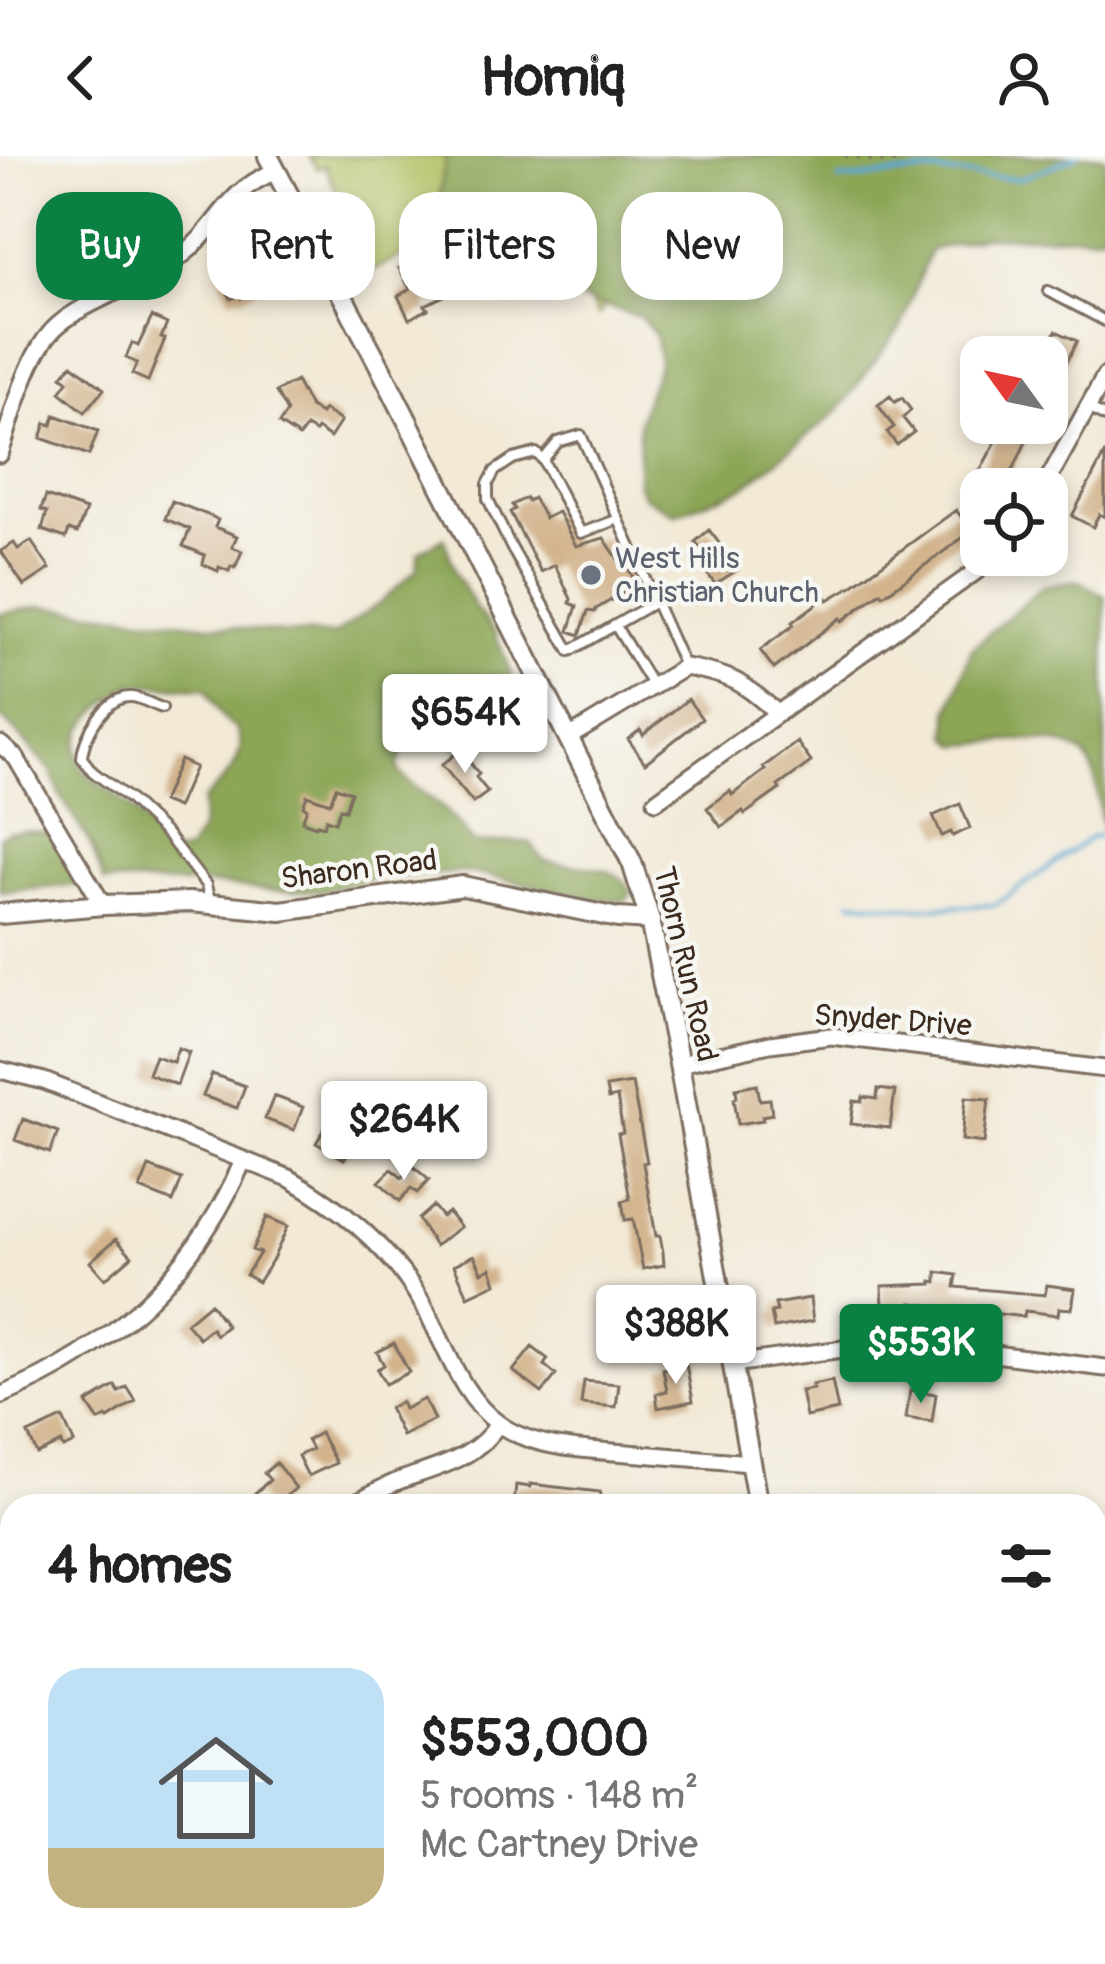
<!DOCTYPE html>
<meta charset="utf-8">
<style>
body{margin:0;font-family:Pangolin,sans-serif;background:#f2f2f2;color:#222;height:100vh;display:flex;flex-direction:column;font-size:45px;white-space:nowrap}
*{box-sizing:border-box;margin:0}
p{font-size:39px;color:#767676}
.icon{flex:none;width:66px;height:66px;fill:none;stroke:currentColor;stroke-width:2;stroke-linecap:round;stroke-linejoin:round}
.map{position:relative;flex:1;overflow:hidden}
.panel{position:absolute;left:0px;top:1338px;width:1107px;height:471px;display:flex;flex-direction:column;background:#fff;border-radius:36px 36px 0 0;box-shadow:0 6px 18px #0003}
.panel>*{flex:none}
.hud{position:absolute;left:36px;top:36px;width:1035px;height:108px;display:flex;gap:24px}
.needle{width:78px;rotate:303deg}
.fabs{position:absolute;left:960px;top:180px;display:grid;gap:24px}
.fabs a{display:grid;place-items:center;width:108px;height:108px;border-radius:24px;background:#fff;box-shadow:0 6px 18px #0003;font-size:60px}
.price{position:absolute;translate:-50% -102px;padding:0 27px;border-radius:12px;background:#fff;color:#222;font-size:39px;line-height:78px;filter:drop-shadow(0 3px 6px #0008)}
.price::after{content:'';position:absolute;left:50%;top:72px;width:36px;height:27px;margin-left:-18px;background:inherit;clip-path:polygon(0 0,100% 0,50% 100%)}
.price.active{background:#0b8043;color:#fff}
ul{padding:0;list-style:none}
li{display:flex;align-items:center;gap:36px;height:300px;padding:0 48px}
li span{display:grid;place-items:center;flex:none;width:336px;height:240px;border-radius:36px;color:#555}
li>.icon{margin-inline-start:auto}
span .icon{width:144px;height:144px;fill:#fffc;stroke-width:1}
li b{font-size:51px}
h2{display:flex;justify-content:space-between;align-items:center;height:144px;padding:0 48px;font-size:51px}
.tag{padding:0 42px;border-radius:36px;background:#fff;box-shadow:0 6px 18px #0003;font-size:42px;line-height:108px}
.tag.active{background:#0b8043;color:#fff}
header{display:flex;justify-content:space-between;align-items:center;height:156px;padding:0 48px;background:#fff;font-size:54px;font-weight:700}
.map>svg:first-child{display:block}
.green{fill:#b1bf61;stroke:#767440;stroke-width:3}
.forest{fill:#8ca657;stroke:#64683a;stroke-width:3;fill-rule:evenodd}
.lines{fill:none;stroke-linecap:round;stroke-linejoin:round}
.stream{stroke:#55a5cf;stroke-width:4.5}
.building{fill:#d2b38c}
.service-casing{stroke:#7b6d5e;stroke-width:14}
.minor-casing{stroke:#7b6d5e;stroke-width:21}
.tertiary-casing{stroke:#7b6d5e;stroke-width:24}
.path{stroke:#7b6d5e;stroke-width:3;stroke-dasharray:3 9;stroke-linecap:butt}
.service{stroke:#fff;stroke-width:8}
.minor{stroke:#fff;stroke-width:15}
.tertiary{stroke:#fff;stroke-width:18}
.worship-dot{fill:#6b7280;stroke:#f6f6f2;stroke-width:4.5}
.labels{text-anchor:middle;stroke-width:9;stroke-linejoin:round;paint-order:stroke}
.worship-label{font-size:30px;fill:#5b616d;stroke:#f6f6f2;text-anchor:start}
.street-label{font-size:30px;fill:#3b2a1e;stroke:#f6f6f2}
</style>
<header><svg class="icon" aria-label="back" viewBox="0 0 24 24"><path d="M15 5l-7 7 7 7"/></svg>Homiq<svg class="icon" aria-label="person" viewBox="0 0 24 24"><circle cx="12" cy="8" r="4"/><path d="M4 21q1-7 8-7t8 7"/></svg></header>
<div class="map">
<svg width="1105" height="1808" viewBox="0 0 1105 1808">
<rect width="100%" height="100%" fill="#f6f6f2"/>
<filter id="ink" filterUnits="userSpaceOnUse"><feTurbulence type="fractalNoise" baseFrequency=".00833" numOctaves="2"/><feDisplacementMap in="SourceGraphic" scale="24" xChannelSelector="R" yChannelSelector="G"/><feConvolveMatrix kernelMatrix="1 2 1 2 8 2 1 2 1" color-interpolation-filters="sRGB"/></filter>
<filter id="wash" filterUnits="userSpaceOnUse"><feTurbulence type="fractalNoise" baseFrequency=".004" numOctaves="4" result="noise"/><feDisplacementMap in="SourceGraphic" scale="48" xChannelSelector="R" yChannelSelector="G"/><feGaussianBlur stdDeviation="2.7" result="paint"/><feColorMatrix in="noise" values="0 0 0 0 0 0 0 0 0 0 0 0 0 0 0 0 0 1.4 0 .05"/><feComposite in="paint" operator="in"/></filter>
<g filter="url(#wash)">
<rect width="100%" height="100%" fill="#f2e9d6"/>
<!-- green -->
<path class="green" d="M309,0h796l-420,25 -87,135 -73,-126 -156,83 -15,-29 5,-4 -34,-74 -8,3z"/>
<!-- forest -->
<path class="forest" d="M446,0h659v76l-8,3 -114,2 -53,13 -29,77 -64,85 -93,75 -69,27 -31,-18 -6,-11 1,-66 20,-57 -3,-26 -15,-19 -77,-23 -83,-6 -37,-34 -11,-21z
M444,382l11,35 21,36 20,25 15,40c-16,26 -38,33 -65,42l-4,9 27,10 5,10c-25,4 -46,-8 -71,4l-6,19c9,17 29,25 43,38 13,11 23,24 33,37 21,2 36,-4 58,0l11,17c28,9 79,0 89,33l-5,8 -32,-2 -125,-27 -90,5 -57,14h-51l-47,-6 -120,-3 -13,-37 -30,-49 -9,-24 -41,-46 -11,-9v-103l42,-8 241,27 51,2 46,-32 37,-34 2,-17zM131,528l74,4c7,10 13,24 21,33 9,10 9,2 13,14 9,25 -20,50 -36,65l-2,29 -14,23 -17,1c-14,-17 -28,-36 -45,-50 -11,-10 -29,-18 -38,-29 -31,-38 18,-69 44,-90z
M1080,425l25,16v229l-4,-3c-3,-18 -3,-41 -10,-57 -17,-39 -98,-22 -133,-21l-9,-9v-24l23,-64 71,-62z
M28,675l25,3 34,50 -87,8v-55l8,-5z"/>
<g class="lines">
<!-- stream -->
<path class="stream" d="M839,24l88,-8 92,7 58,-23
M851,745l65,7 79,-3 95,-67 15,-4"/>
</g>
<g id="blocks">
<!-- building -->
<path class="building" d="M86,75l14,25 -7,4 2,4 -4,3 -16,9 -16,-31z
M246,104l3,4 7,-4 8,16 -7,4 4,7 -20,11 -1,-3 -9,4 -14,-27 14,-8 2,4z
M413,104l16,25 10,-3 7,13 -21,10 3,4 -19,10 -11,-23 12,-7 -11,-21z
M152,161l15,7 -6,14 4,1 -17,42 -16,-7 5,-11 -11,-5 6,-15 6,3z
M1056,175l21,10 -30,62v-47l-4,-2z
M72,208l32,25 -19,23 -25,-20 8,-11 -6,-5z
M296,225l14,26 11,7 3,-4 17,11 -11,17 -13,-9 -2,3 -9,-5 -7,10 -20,-13 8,-12 -11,-20z
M890,240l5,6 7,-4 9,12 -8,8 11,14 -17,13 -10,-13 7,-5 -16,-22z
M55,259l43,16 -9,24 -48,-17 5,-15 6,2z
M1006,267l24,10 -17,37 -14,19h-29z
M1105,297v64l-6,-3 -6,13 -21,-11z
M46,340l40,14 -9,23 -8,-3 -3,8 -24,-8 5,-18 -6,-2z
M526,342l2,3 5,-3 12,20 13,-6 18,34 28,-8 20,30 3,-2 10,19 -41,24 -1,3 -7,-1 -8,24 -11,-4 8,-25 -7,-3 1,-4 -16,-34 -14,7 -31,-60 5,-3 -3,-4z
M172,345l41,16 5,3 -3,7 22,9 -5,11 10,4 -7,17 -4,-2 -2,5 -10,-4 -1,4 -15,-7 2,-9 -22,-9 7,-17 -25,-10z
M956,354l16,21 -77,56 -12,8 -2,-3 -39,29 -2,-3 -66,51 -14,-19 34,-25 -2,-3 34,-25 2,3 24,-14z
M709,374l30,39 -24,15 -17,-23 7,-6 -10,-13z
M31,385l19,28 -26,17 -23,-35 13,-8 4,6z
M688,543l14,20 -57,44 -17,-24 12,-9 3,5z
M797,586l14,20 -33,24 2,3 -35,25 -2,-3 -22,16 -14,-19 23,-17 2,4 33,-25 -2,-3z
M460,594l19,24 -3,3 12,15 -15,11 -31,-38z
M180,604l15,7 -18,41 -15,-6z
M336,631l15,5 -6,18 -5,-2 -5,14 -9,-3 -2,7 -7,-2 -1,2 -14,-5 5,-13 -4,-2 4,-11 23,8z
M960,648l10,24 -17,8 -2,-4 -9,4 -9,-20z
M178,892l11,4 -12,33 -29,-11 7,-18 18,6z
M212,918l33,12 -8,22 -34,-12z
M632,927l15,79 -4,1 13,73h4l3,16 1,13 -21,4 -10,-50 -8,1 -3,-19 8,-2 -12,-65 5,-1 -6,-36 -9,2 -2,-12z
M757,928l3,16 10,-1 2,15 -10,2 1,4 -25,4 -4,-26 3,-1 -1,-9z
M878,933l17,2 -5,37 -39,-4 3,-23 8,1 1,-5 14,2z
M274,940l29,11 -9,23 -29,-11z
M966,941l23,2 -5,44 -22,-3z
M23,963l35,13 -8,21 -35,-13z
M328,967l28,16 -12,20 -28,-16z
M413,1010l16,14 -12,13 -6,-5 -11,13 -21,-19 13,-13 10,9z
M149,1011l33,12 -9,23 -33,-13z
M433,1050l9,11 6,-5 12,15 -25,19 -17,-27z
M267,1061l21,9 -15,33 -15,23 -12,-7 14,-22 -8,-3z
M116,1083l16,17 -27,23 -15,-17z
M474,1099l8,17 9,-4 5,15 -28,13 -14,-31z
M937,1116l20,3 -2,12 90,8 2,-10 28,4 -3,20 -13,-1 -1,7 -33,-4 -1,6 -112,-14v3h-29l-1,-20 50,-2v-3l5,1z
M810,1142l3,23 -39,7 -3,-16 6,-1 -2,-7z
M210,1147l17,23 -11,9 -5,-7 -12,10 -13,-15z
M394,1187l15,29 -24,12 -8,-15 7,-4 -7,-13z
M532,1191l16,12 -4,6 12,10 -14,18 -29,-22z
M686,1208l7,37 -35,7 -2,-14 11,-3 -4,-22z
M584,1225l35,3 -3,23 -35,-3z
M832,1225l6,29 -32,7 -5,-26 12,-2 -1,-4z
M115,1230l4,6 8,-5 9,14 -28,18 -2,-2 -7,4 -12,-18z
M910,1234l26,4 -4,28 -26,-4z
M424,1243l10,21 -32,16 -13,-28 12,-6 3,7z
M63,1262l11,25 -11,5 -2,-5 -24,11 -9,-20z
M320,1277l16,30 -28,13 -10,-20 14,-7 -5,-9z
M276,1307l20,25 -21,18h-9l-11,-13 15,-13 -6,-7z
M530,1328l70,8 -1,14h-85l2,-21 14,2z"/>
</g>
</g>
<g filter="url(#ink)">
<use href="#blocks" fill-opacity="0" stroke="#7b6d5e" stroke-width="3"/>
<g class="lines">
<!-- service casing -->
<g class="service-casing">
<path id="service" d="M1048,135l57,30
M1089,252l16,9
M543,304l-7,-7 -23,6 -18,12 -7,13v15l23,48 59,104 87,-50
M616,364l-35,13 -38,-73 15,-18 23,-7 103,231
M615,469l37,60
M162,552c-9,-3 -21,-10 -30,-11 -26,-2 -49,39 -50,61l11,14 35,26 39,37 39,50 4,17
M1095,1705l10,1
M1000,1797l39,11
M941,1808l2,-11"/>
</g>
<!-- minor casing -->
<g class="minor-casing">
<path id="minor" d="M0,298c13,-38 27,-101 57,-128 31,-28 89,-42 123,-69 40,-30 43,-65 96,-86
M1043,333l62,-113
M569,581l116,-70c47,8 58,15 92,46
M0,588l16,14 87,147
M656,645l329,-236 10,-10
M679,908l91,-20 61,-8 274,33
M0,914l44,11 245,97c53,30 101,70 132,123 24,41 38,95 78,123 37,27 98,26 142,30 36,3 73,6 109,9
M733,1208l146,-20h36l190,24
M0,1240c113,-47 194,-122 243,-235
M349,1350c16,-9 34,-19 52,-26 36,-13 75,-21 97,-56
M1095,1509l10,1
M0,1702l12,9
M55,1808l4,-11"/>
</g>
<!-- tertiary casing -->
<g class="tertiary-casing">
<path id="tertiary" d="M268,0l109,205 255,502 18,57 29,144 79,442
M0,758l103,-9 87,-3 91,9 182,-25 155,32 32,2
M839,1797l3,11"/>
</g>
<!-- path -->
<path class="path" d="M845,0l44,7 31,-7"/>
<!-- service -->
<use href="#service" class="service"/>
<!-- minor -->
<use href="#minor" class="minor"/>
<!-- tertiary -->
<use href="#tertiary" class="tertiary"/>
</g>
</g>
<!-- markers -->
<circle class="worship-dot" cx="591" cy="419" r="12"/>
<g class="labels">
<!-- worship labels -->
<g class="worship-label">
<text x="615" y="412">West Hills<tspan x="615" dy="34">Christian Church</tspan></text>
</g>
<!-- street labels -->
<g class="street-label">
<text transform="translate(359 713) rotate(-7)" y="10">Sharon Road</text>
<text transform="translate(686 808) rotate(77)" y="10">Thorn Run Road</text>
<text transform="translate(893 864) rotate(4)" y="10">Snyder Drive</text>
</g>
</g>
</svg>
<div class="fabs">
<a><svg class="needle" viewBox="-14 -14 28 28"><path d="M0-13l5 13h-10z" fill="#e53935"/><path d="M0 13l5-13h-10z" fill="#767676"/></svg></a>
<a><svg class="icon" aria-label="locate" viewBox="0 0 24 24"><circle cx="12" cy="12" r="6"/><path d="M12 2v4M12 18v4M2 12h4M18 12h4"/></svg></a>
</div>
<b class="price" style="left:465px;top:620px">$654K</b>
<b class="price" style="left:404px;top:1027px">$264K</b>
<b class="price" style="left:676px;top:1231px">$388K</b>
<b class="price active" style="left:921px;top:1250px">$553K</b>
<div class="hud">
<a class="tag active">Buy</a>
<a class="tag">Rent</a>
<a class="tag">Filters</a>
<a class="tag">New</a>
</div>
<section class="panel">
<h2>4 homes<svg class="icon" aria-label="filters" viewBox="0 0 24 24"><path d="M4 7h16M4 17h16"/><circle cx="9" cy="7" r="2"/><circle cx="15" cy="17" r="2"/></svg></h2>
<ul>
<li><span style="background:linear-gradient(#bfe0f5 75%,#c2b280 0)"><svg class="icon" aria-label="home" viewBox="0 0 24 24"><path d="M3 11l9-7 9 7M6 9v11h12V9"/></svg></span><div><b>$553,000</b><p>5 rooms · 148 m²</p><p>Mc Cartney Drive</p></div></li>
</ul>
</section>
</div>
